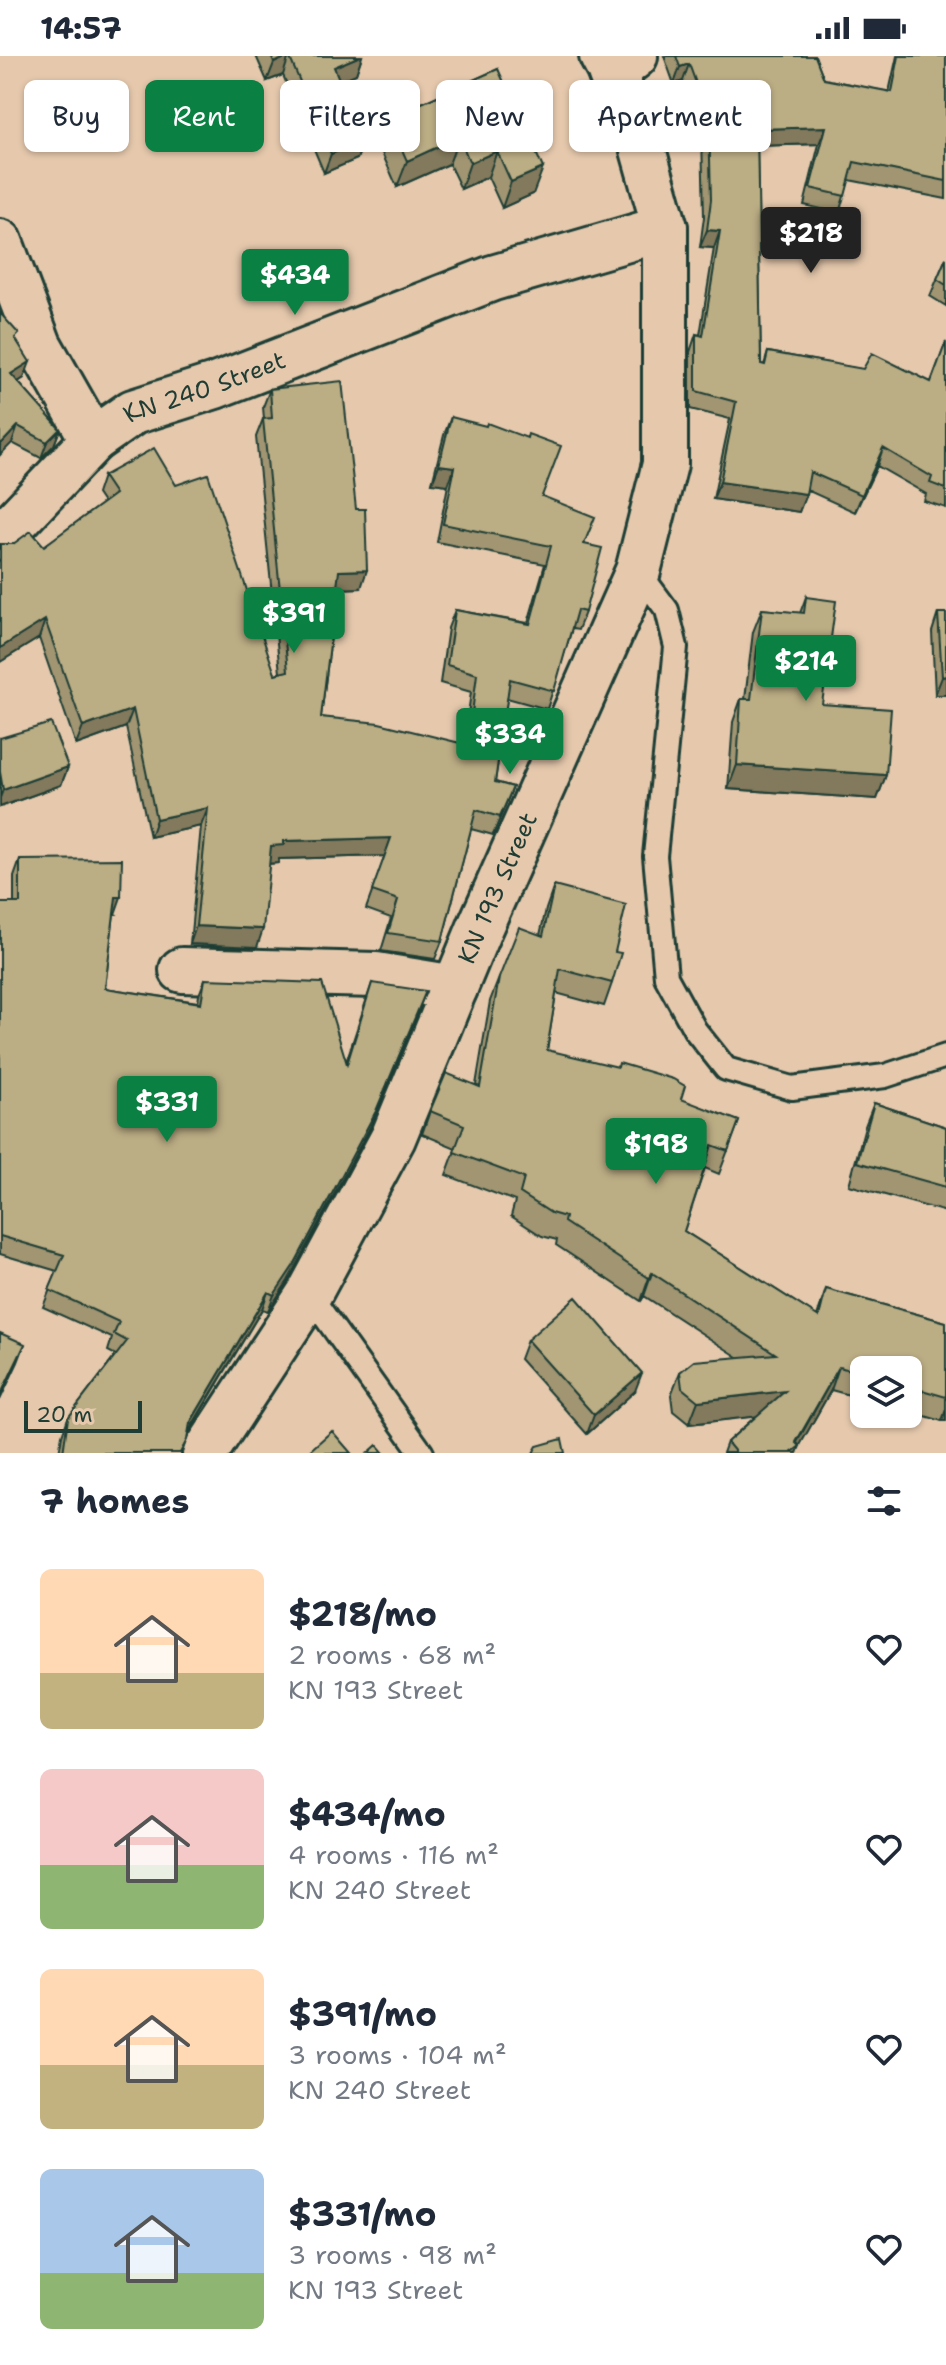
<!DOCTYPE html>
<meta charset="utf-8">
<style>
body{margin:0;font-family:"Shantell Sans",sans-serif;background:#f6f6f7;color:#1f2937;height:100vh;display:flex;flex-direction:column;font-size:30px;white-space:nowrap}
*{box-sizing:border-box;margin:0}
p{font-size:26px;color:#747a83}
.icon{flex:none;width:44px;height:44px;fill:none;stroke:currentColor;stroke-width:2;stroke-linecap:round;stroke-linejoin:round}
.map{position:relative;height:1397px;overflow:hidden}
.panel{display:flex;flex-direction:column;background:#fff;flex:1}
.panel>*{flex:none}
.guide{position:absolute;left:24px;top:24px;width:898px;height:72px;display:flex;gap:16px}
.tools{position:absolute;left:850px;top:1300px;display:grid;gap:16px}
.tools a{display:grid;place-items:center;width:72px;height:72px;border-radius:12px;background:#fff;box-shadow:0 2px 6px #0004;font-size:40px}
.scale{position:absolute;left:24px;bottom:20px;width:118px;box-sizing:border-box;padding-left:8px;border:4px solid #1f3d34;border-top:0;font-size:22px;line-height:28px;white-space:nowrap;color:#1f3d34;-webkit-text-stroke:6px #e6c9ad;paint-order:stroke}
.price{position:absolute;translate:-50% -68px;padding:0 18px;border-radius:8px;background:#0b8043;color:#fff;font-size:26px;line-height:52px;filter:drop-shadow(0 2px 4px #0008)}
.price::after{content:'';position:absolute;left:50%;top:48px;width:24px;height:18px;margin-left:-12px;background:inherit;clip-path:polygon(0 0,100% 0,50% 100%)}
.price.on{background:#222;color:#fff}
ul{padding:0;list-style:none}
li{display:flex;align-items:center;gap:24px;height:200px;padding:0 40px}
li span{display:grid;place-items:center;flex:none;width:224px;height:160px;border-radius:12px;color:#555}
li>.icon{margin-inline-start:auto}
span .icon{width:96px;height:96px;fill:#fffc;stroke-width:1}
li b{font-size:34px}
h2{display:flex;justify-content:space-between;align-items:center;height:96px;padding:0 40px;font-size:34px}
.tag{padding:0 28px;border-radius:12px;background:#fff;box-shadow:0 2px 6px #0004;font-size:28px;line-height:72px}
.tag.on{background:#0b8043;color:#fff}
.status{display:flex;justify-content:space-between;align-items:center;height:56px;padding:0 40px;background:#fff;direction:ltr}
.status svg{height:22px;fill:currentColor}
.map>svg:first-child{display:block}
.lines{fill:none;stroke-linecap:round;stroke-linejoin:round}
.lane-casing{stroke:#1f3d34;stroke-width:28}
.street-casing{stroke:#1f3d34;stroke-width:50}
.secondary-casing{stroke:#1f3d34;stroke-width:50}
.lane{stroke:#e6c9ad;stroke-width:22}
.street{stroke:#e6c9ad;stroke-width:44}
.secondary{stroke:#e6c9ad;stroke-width:44}
.wall{fill:#a19572;stroke:#1f3d34;stroke-width:2}
.shaded-wall{fill:#83795c;stroke:#1f3d34;stroke-width:2}
.building{fill:#bbad84;stroke:#1f3d34;stroke-width:2}
.labels{text-anchor:middle;stroke-width:7;stroke-linejoin:round;paint-order:stroke}
.street-label{font-size:24px;fill:#1f3d34;stroke:#e6c9ad}
</style>
<div class="status"><b>14:57</b><svg viewBox="0 0 49 12"><path d="M0 12V9h3v3zM5 12V6h3v6zM10 12V3h3v9zM15 12V0h3v12zM26 1h20v11H26zM47 4h2v5h-2z"/></svg></div>
<div class="map">
<svg width="946" height="1397" viewBox="0 0 946 1397">
<rect width="100%" height="100%" fill="#e6c9ad"/>
<filter id="ink" filterUnits="userSpaceOnUse"><feTurbulence type="fractalNoise" baseFrequency=".0125" numOctaves="2"/><feDisplacementMap in="SourceGraphic" scale="16" xChannelSelector="R" yChannelSelector="G"/><feConvolveMatrix kernelMatrix="1 2 1 2 8 2 1 2 1" color-interpolation-filters="sRGB"/></filter>
<g filter="url(#ink)">
<g class="lines">
<!-- lane casing -->
<g class="lane-casing">
<path id="lane" d="M638,515l29,39 9,37 -21,209 11,121 29,53 31,39 66,19 93,-12 61,-20
M309,1238l113,159"/>
</g>
<!-- street casing -->
<g class="street-casing">
<g id="street">
<path d="M611,19l24,-19"/>
<path id="s1" d="M0,186l39,103 54,95 40,-28 82,-26 278,-108 172,-50"/>
<path d="M0,482l93,-98"/>
<path d="M182,914l194,5 79,13"/>
</g>
</g>
<!-- secondary casing -->
<g class="secondary-casing">
<g id="secondary">
<path id="s2" d="M205,1397l104,-159 84,-156 87,-211 158,-356 27,-107v-236l-32,-114 -31,-58"/>
</g>
</g>
<!-- lane -->
<use href="#lane" class="lane"/>
<!-- street -->
<use href="#street" class="street"/>
<!-- secondary -->
<use href="#secondary" class="secondary"/>
</g>
<!-- wall -->
<path class="wall" d="M256,0h106l-6,18 -16,6 24,60 -7,19 -33,14 -41,-98 -16,6z
M664,0h151l9,23 65,13 8,-36h49v143l-97,-19 -10,33 -35,-8 15,-61 -62,2 4,218 3,1 4,-13 163,30 15,-40v166l-22,-7 2,-7 -49,-28 -22,46 -48,-22 -8,22 -86,-13 17,-80 -40,-10v-57l6,-18 4,1 14,-87 -14,-1 4,-30 -2,-81 -19,-55 -9,3z
M498,13l35,125 -31,14 -14,-31 -27,12 -12,-25 -52,23 -19,-43 10,-26z
M946,202v48l-16,-10z
M17,285l7,37 -6,4 42,47 -6,16 -13,13 -29,-15z
M270,333l91,199 -24,1 -16,128 143,27 7,-52 -31,-9 8,-55 7,-18 73,13 17,-59 -108,-22 11,-57 -16,-2 12,-48 7,-18 91,79 43,48v68l-7,18 -6,-1 -25,80 -40,-11 -12,84 18,5 -20,48 -22,-6 -29,112 -7,18 -54,-8 10,-33 -25,-9 19,-53 -106,3 -1,4 -9,1 -12,83 -67,-3 11,-118 -51,11 -24,-110 -50,18 -37,-107 -39,24v-118l44,2 59,-43 -6,-9 6,-18 172,198 5,-1 -24,-236 7,-18h1l-1,-12z
M806,541l16,107 64,71 -9,24 -149,-10 5,-67 8,-23h4l8,-67 9,-23 38,4z
M938,557l8,82h-11l-3,-63z
M0,682l68,29 -7,18 -61,22z
M20,804l95,54h-1l-9,74 93,14 1,-7 6,-16 141,83 26,-79 48,25 -50,119 -82,154 -20,30 -6,-2 -73,123 -7,21h-123l3,-18 6,-17 48,-63 -8,-4 4,-13 -69,-31 14,-36 -57,-17v-351h14v-26z
M554,830l61,66 -3,31 -8,23 -48,-13 -9,57 192,71 -20,53 -14,-6 -21,63 133,85 9,-27 120,33v99h-4l-34,-10v-41h-44v29l-33,-9 -32,56 -2,7h-74l4,-11 29,-26 -67,8 -16,-13 -2,-16 9,-23 58,-15 -94,-61 -3,5 -85,-56 1,-5 -15,-4 -31,-20 4,-15 -69,-26 10,-27 -34,-14 8,-23 46,-26 14,-84 9,-23 41,-43 6,-26z
M874,1047l72,24v85l-97,-27 16,-59z
M527,1284l108,51 -48,43 -67,-75z"/>
<!-- shaded-wall -->
<path class="shaded-wall" d="M289,0l-6,19 -16,6 7,-18z
M360,0h2l-6,18 -29,12 7,-19z
M689,8l-6,17 -9,3 6,-17z
M826,71l-7,17 -68,2 6,-17z
M459,81l-10,27 -52,23 10,-26z
M364,84l-7,19 -33,14 7,-19z
M497,95l-9,26 -27,12 9,-26z
M543,112l-10,26 -31,14 9,-26z
M707,174l13,1 -6,17 -14,-1z
M30,306l-6,16 -19,12 6,-16z
M18,370l-6,17 -12,12v-10z
M60,373l-6,16 -13,13 6,-16z
M883,392l-6,18 -22,46 7,-17z
M439,409l16,2 -7,18 -16,-2z
M720,426l86,12 -7,18 -86,-13z
M367,514l-6,18 -29,1 7,-18z
M45,564l-6,18 -39,24v-14z
M946,620v19h-11l7,-18z
M133,653l-7,18 -50,18 7,-18z
M737,709l149,10 -9,24 -149,-10z
M68,711l-7,18 -61,22v-9l3,-8z
M208,752l-7,18 -51,11 6,-18z
M391,782l-6,18 -106,3 -1,4 -14,1 7,-18 13,-5z
M116,841h5l-6,17h-5z
M196,870l67,3 -6,18 -67,-3z
M426,935l-56,136 -82,154 -20,30 6,-16z
M652,1217l-8,23 -3,5 8,-23z
M268,1236l-6,17 -78,130 6,-16z
M25,1288l-7,18 -18,38 1,-6z
M839,1311l-8,23 -32,57 1,-1 -3,7h-6z
M642,1317l-7,18 -48,43 7,-19z
M785,1335l-8,23 -88,10 9,-23z
M946,1353v12h-4z"/>
<!-- building -->
<path class="building" d="M271,0h18l-15,7z
M289,0h71l-26,11 30,73 -33,14z
M676,0h139l9,23 68,13 7,-36h47v125l-92,-19 -9,34 -35,-8 16,-61 -69,2 4,235 4,1 3,-13 95,17 9,-16 59,29 15,-40v147l-16,-6 2,-6 -49,-29 -21,47 -52,-23 -4,22 -86,-12 16,-80 -40,-11v-57l7,2 17,-105 -13,-1 4,-30 -2,-81 -20,-55 -9,3z
M498,13l45,99 -32,14 -14,-31 -27,12 -11,-26 -52,24 -19,-43z
M946,202v27l-9,-6z
M0,257l19,21 -4,4 15,24 -19,12 49,55 -13,13 -29,-16 -18,19z
M342,325l14,128h9l2,61 -28,1 -18,146 58,6 89,22 9,-71 -30,-9 8,-55 75,14 21,-78 -108,-22 12,-57 -16,-2 12,-48 35,9 1,-3 40,15 1,-4 33,12 -19,50 53,21 -11,27 18,4 -17,64 -8,-2 -23,81 -44,-12 -15,103 18,5 -13,30 -24,-7 -34,131 -54,-8 10,-33 -26,-9 19,-53 -107,3v4l-13,1 -8,83 -67,-3 12,-118 -52,11 -23,-110 -50,18 -38,-107 -45,28v-104h13l18,-13 13,15 71,-52 -12,-18 51,-28 22,37 32,-11 67,200 13,-3 -25,-252 9,-1 -2,-29z
M806,541l30,4 -14,103 69,5 -5,66 -149,-10 4,-66h10l11,-90 42,4z
M938,557h8v63l-4,1z
M51,667l17,44 -65,23 -3,-18v-34z
M122,803l-1,38h-5l-11,91 96,15 4,-24 117,4 25,81 25,-81 54,8 -50,120 -82,154 -20,30 -6,-3 -78,131 -3,17 -7,13h-117l5,-35 59,-77 -13,-7 5,-12 -70,-32 15,-35 -64,-19v-333h20v-43z
M554,830l72,19 -11,47 6,1 -9,30 -52,-14 -13,81 71,17 1,-4 54,16 12,7 -4,13 58,22 -11,30 -16,-6 -28,86 135,86 7,-28 120,33v75l-38,-11v-16h-44v4l-25,-7 -43,75 4,4 -9,7h-55l-9,-11 58,-51 -87,10 -16,-13 -2,-16 14,-11 82,-7 -124,-81 -3,5 -85,-56 1,-5 -14,-4 -31,-20 4,-15 -70,-26 10,-27 -34,-14 16,-38 34,14 19,-109 20,-51 24,9z
M874,1047l72,24v60l-89,-25z
M576,1241l66,76 -48,42 -67,-75z
M0,1277l25,11 -24,50h-1z
M332,1375l19,22h-44z
M562,1383l3,14h-32l4,-7z
M377,1389l7,8h-16z"/>
</g>
<g class="labels">
<!-- street labels -->
<g class="street-label">
<text dy="8" stroke="none"><textPath href="#s1" startOffset="344">KN 240 Street</textPath></text>
<text dy="8" stroke="none"><textPath href="#s2" startOffset="638">KN 193 Street</textPath></text>
</g>
</g>
</svg>
<div class="tools">
<a><svg class="icon" aria-label="layers" viewBox="0 0 24 24"><path d="M12 4l9 5-9 5-9-5zM3 14l9 5 9-5"/></svg></a>
</div>
<div class="scale">20 m</div>
<b class="price on" style="left:811px;top:219px">$218</b>
<b class="price" style="left:295px;top:261px">$434</b>
<b class="price" style="left:294px;top:599px">$391</b>
<b class="price" style="left:806px;top:647px">$214</b>
<b class="price" style="left:510px;top:720px">$334</b>
<b class="price" style="left:167px;top:1088px">$331</b>
<b class="price" style="left:656px;top:1130px">$198</b>
<div class="guide">
<a class="tag">Buy</a>
<a class="tag on">Rent</a>
<a class="tag">Filters</a>
<a class="tag">New</a>
<a class="tag">Apartment</a>
</div>
</div>
<section class="panel">
<h2>7 homes<svg class="icon" aria-label="filters" viewBox="0 0 24 24"><path d="M4 7h16M4 17h16"/><circle cx="9" cy="7" r="2"/><circle cx="15" cy="17" r="2"/></svg></h2>
<ul>
<li><span style="background:linear-gradient(#ffd9b3 65%,#c2b280 0)"><svg class="icon" aria-label="home" viewBox="0 0 24 24"><path d="M3 11l9-7 9 7M6 9v11h12V9"/></svg></span><div><b>$218/mo</b><p>2 rooms · 68 m²</p><p>KN 193 Street</p></div><svg class="icon" aria-label="heart" viewBox="0 0 24 24"><path d="M12 20l-8-8c-3-5 5-10 8-4 3-6 11-1 8 4z"/></svg></li>
<li><span style="background:linear-gradient(#f6c9c9 60%,#8fb573 0)"><svg class="icon" aria-label="home" viewBox="0 0 24 24"><path d="M3 11l9-7 9 7M6 9v11h12V9"/></svg></span><div><b>$434/mo</b><p>4 rooms · 116 m²</p><p>KN 240 Street</p></div><svg class="icon" aria-label="heart" viewBox="0 0 24 24"><path d="M12 20l-8-8c-3-5 5-10 8-4 3-6 11-1 8 4z"/></svg></li>
<li><span style="background:linear-gradient(#ffd9b3 60%,#c2b280 0)"><svg class="icon" aria-label="home" viewBox="0 0 24 24"><path d="M3 11l9-7 9 7M6 9v11h12V9"/></svg></span><div><b>$391/mo</b><p>3 rooms · 104 m²</p><p>KN 240 Street</p></div><svg class="icon" aria-label="heart" viewBox="0 0 24 24"><path d="M12 20l-8-8c-3-5 5-10 8-4 3-6 11-1 8 4z"/></svg></li>
<li><span style="background:linear-gradient(#a9c7e8 65%,#8fb573 0)"><svg class="icon" aria-label="home" viewBox="0 0 24 24"><path d="M3 11l9-7 9 7M6 9v11h12V9"/></svg></span><div><b>$331/mo</b><p>3 rooms · 98 m²</p><p>KN 193 Street</p></div><svg class="icon" aria-label="heart" viewBox="0 0 24 24"><path d="M12 20l-8-8c-3-5 5-10 8-4 3-6 11-1 8 4z"/></svg></li>
</ul>
</section>
